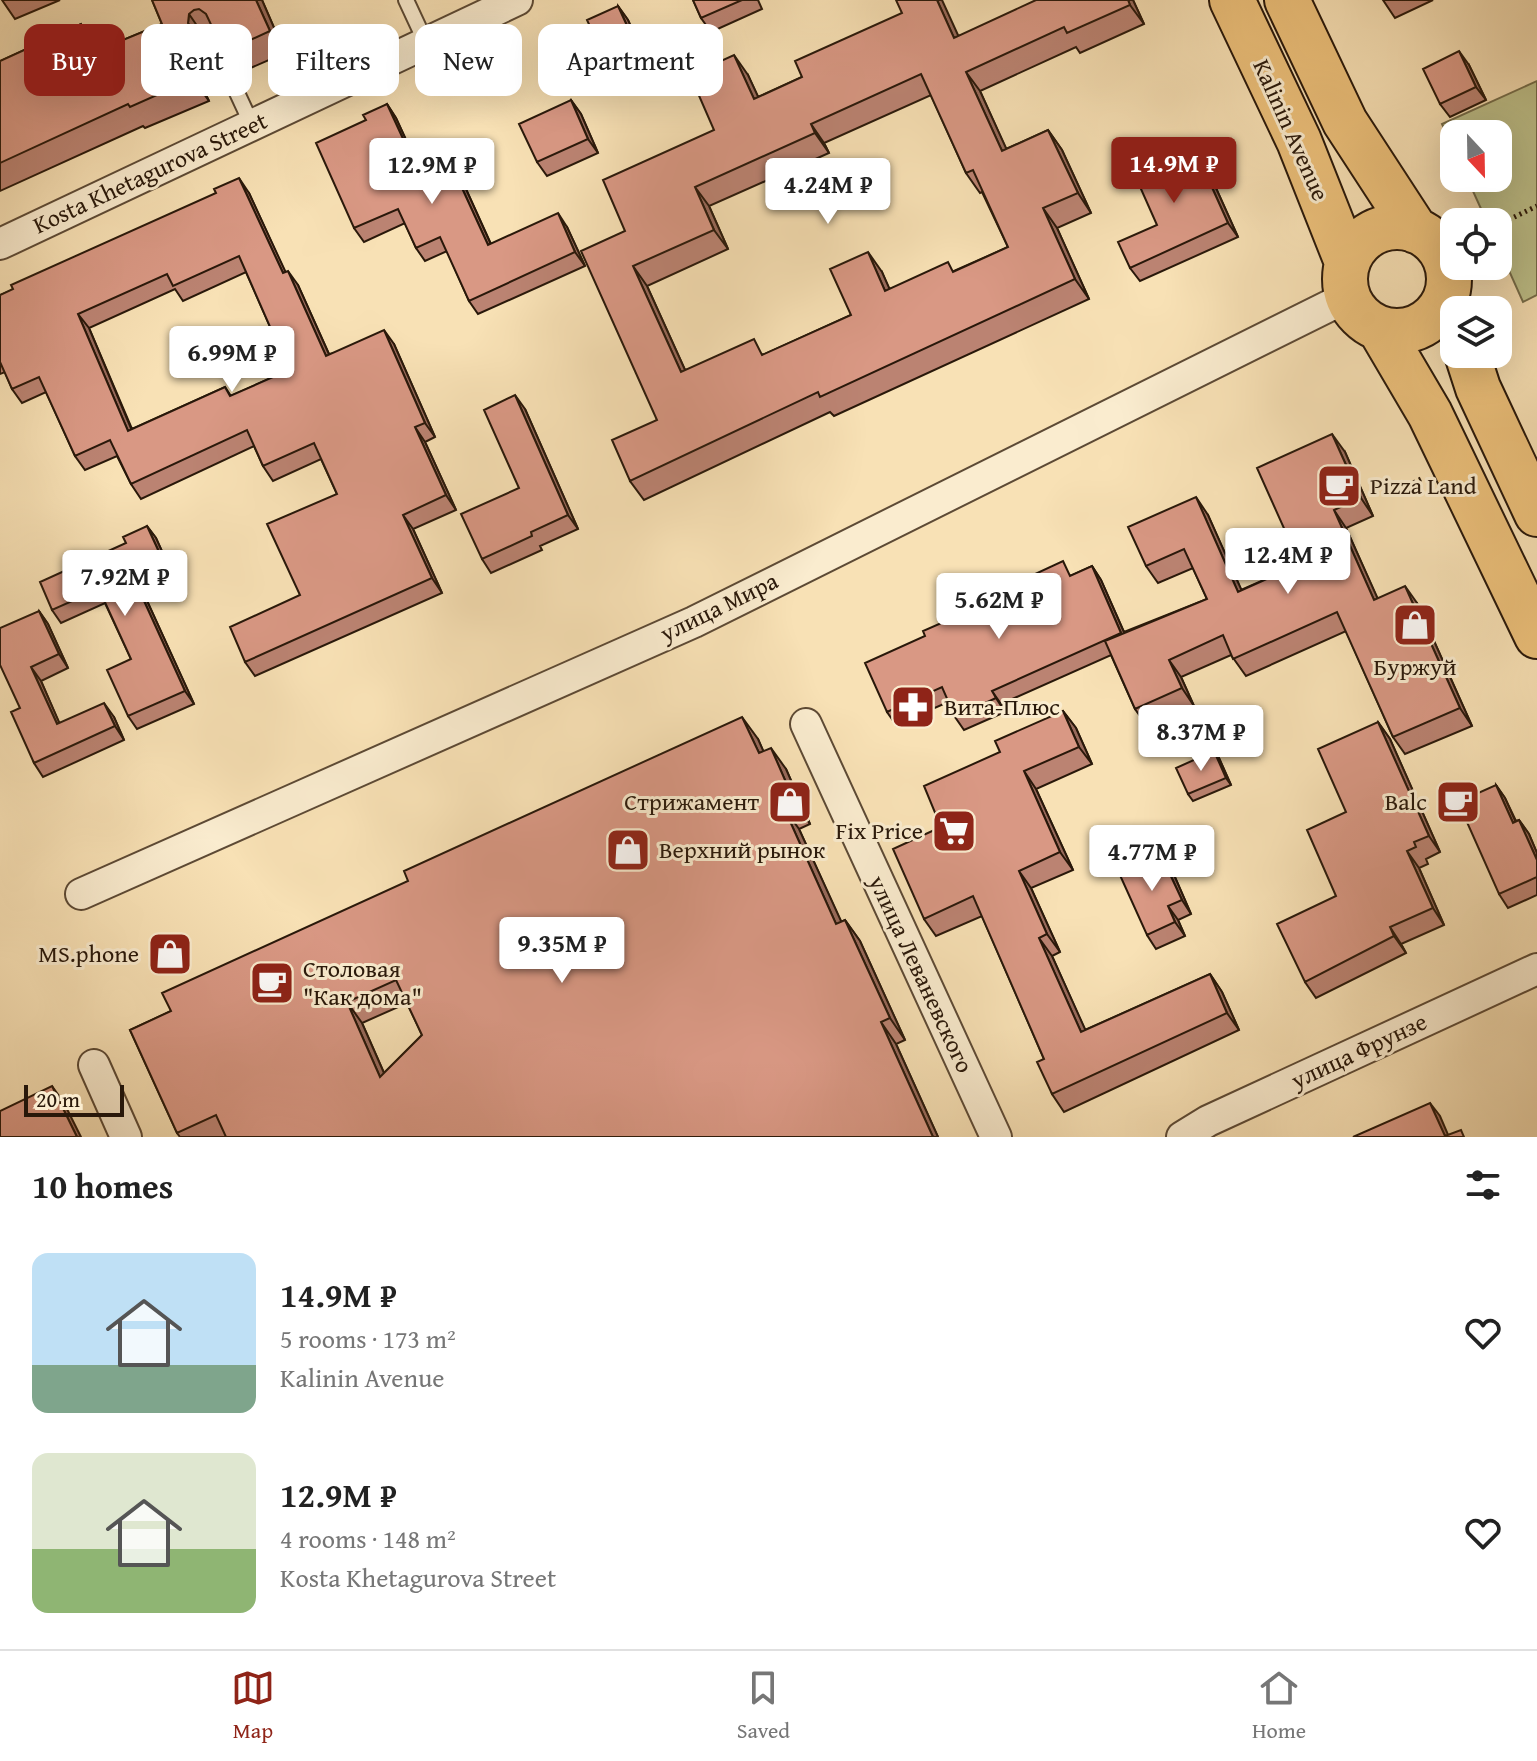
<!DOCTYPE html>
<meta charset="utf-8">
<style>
body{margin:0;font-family:"Gentium Book Plus",serif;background:#f6f6f6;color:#222;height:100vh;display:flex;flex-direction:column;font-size:30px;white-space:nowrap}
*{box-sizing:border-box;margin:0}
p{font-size:26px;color:#767676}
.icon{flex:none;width:44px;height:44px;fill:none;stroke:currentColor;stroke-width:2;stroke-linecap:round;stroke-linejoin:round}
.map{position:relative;height:1137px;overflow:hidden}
.drawer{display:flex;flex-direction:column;background:#fff;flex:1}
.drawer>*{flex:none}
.hud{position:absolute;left:24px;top:24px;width:800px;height:72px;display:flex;gap:16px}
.needle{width:52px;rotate:158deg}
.fabs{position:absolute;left:1440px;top:120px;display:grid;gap:16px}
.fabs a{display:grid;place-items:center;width:72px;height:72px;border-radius:16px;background:#fff;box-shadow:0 8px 32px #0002;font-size:40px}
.scale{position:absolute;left:24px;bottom:20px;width:100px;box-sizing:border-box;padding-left:8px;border:4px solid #29180a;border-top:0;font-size:22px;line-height:28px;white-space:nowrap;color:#29180a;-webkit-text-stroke:6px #faeccf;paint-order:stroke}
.price{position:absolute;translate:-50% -68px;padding:0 18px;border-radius:8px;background:#fff;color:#222;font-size:26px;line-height:52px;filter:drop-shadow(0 2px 4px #0008)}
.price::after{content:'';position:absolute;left:50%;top:48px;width:24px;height:18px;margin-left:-12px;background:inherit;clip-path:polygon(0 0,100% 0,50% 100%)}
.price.on{background:#8f2418;color:#fff}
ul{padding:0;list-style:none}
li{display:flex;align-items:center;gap:24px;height:200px;padding:0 32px}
li span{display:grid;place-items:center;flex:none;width:224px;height:160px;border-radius:16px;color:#555}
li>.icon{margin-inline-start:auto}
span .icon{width:96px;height:96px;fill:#fffc;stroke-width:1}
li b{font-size:34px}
h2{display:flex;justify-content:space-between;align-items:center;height:96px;padding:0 32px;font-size:34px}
.pill{padding:0 28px;border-radius:16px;background:#fff;box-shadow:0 8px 32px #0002;font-size:28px;line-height:72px}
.pill.on{background:#8f2418;color:#fff}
.menu{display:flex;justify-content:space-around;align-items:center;height:112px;border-top:2px solid #e0e0e0;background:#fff;font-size:22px;color:#767676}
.menu a{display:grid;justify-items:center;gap:4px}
.menu .on{color:#8f2418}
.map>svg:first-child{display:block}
.green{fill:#bec28c;stroke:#746d4b;stroke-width:2}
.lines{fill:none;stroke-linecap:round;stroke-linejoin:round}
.service-casing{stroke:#5d4a35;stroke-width:18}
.minor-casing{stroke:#5d4a35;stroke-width:34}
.primary-casing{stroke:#29180a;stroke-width:48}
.path{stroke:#29180a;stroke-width:5;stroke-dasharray:2 4;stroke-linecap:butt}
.service{stroke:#faeccf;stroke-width:14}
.minor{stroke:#faeccf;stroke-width:30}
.primary{stroke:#ecc07a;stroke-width:44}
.wall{fill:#bb8372;stroke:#29180a;stroke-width:2;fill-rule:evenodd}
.shaded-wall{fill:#986a5c;stroke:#29180a;stroke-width:2}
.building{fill:#d99884;stroke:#29180a;stroke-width:2;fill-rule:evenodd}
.labels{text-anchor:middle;stroke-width:6;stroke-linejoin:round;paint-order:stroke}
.street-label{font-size:24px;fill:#29180a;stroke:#faeccf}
.poi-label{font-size:24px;fill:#29180a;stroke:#faeccf;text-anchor:start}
</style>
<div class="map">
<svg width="1537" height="1137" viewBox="0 0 1537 1137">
<rect width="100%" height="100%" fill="#f8e1b5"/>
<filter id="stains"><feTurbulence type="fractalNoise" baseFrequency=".0025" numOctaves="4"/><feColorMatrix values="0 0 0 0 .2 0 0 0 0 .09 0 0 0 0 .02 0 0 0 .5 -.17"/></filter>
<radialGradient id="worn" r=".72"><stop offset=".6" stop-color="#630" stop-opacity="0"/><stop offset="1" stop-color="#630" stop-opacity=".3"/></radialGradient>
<!-- green -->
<path class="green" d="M1537,81v214l-14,7 -25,-56v-24h-11l-20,-44h31v-44h-44v16l-12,-26z"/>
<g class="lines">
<!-- service casing -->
<g class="service-casing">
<path id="service" d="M406,0l20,43
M213,41l39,84"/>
</g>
<!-- minor casing -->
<g class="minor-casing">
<path id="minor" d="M0,244l517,-244
M806,724l190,413
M81,894l613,-272 653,-325
M94,1065l32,72
M1182,1137l26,-16 329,-152"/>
</g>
<!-- primary casing -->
<g class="primary-casing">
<path id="primary" d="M1232,0l67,141 48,121
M1287,0l58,122 71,109
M1345 279a52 52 0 1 1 104 0a52 52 0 1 1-104 0Z
M1380,329l50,85 107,222
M1467,354l11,34 59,126"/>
</g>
<!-- path -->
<path class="path" d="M1498,225l39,-19
M1403,488l18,-9"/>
<!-- service -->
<use href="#service" class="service"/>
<!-- minor -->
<use href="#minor" class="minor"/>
<!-- primary -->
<use href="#primary" class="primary"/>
</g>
<!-- wall -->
<path class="wall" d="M2,0h58l-45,19z
M152,0h110l23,53 -46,20 -15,-21 -10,-21 -4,1 -6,4v8l17,37 -18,8 6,12 -64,27 -2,-2 -143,65v-130l81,-37 18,26 63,-26z
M693,0h65l4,9 -51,23 -10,-14z
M1133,0l11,24 -64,29 -4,-6 -96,44 26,58 42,-19 14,20 29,63 -34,15 32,71 -255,117 -4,-4 -186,88 -14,-19 27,-61 -32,-189 89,-101 34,-55 10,22 44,-20 100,-64 56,23zM931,95l35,78 14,20 2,-1 26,55 -54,24 -65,18 -7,-17 -31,43 -86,39 -80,16 -38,-84 81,-37 -19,-43 120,-53 -5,-10z
M1383,0h50l-38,18z
M618,6l10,14 26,58 -31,14 -9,-14z
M1469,65l17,35 -36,17 -10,-13z
M571,100l10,14 17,39 -51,23 -10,-14z
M387,104l9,14 27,59 28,-13 10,14 30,66 76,-17 18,39 -107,48 -9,-13 -22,-50 -22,10 -9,-13 -11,-25 -41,19 -10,-14 12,-108z
M1202,157l36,80 -98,44 -10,-13z
M249,193l36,79 13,13 31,69 65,-10 41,93 -10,5 31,68 -43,19 29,64 -187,83 -10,-14 55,-67 37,-101 -16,-35 -48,22 -10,-15 -9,-20 -113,53 -10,-15 -14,-28 -32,14 -10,-14 -29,-64 -24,11 -10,-14 -7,-17 -5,2v-79zM246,272l43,98 -58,26 -6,-9 -93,42 -43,-101 86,-39 8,12z
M525,409l53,120 -38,17 2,4 -51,23 -9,-14 37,-71z
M1345,452l28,64 -27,12 31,70 40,5 55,123 -67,28 -12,-17 -47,-106 -100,45 -15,-21 -50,22 13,29 -47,20 -12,-17 -24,-54 -110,49 4,8 -41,18 -9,-13 -7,-15 -52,23 -9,-13 185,-137 20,-9 9,14 23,52 83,-33 -14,-31 -35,15 -12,-17 62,-51 33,75 59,-26z
M147,526l9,12 18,40 -31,14 51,112 -57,25 -9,-13 3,-57 -26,-56 -44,20 -9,-13z
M39,611l9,13 20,44 -27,13 18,42 55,-6 10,23 -81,37 -9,-14 -14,-55z
M1063,711l13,17 16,36 -56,25 37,81 -42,18 29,64 -8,4 33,74 125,-56 12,18 17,38 -175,82 -12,-18 -8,-35 -62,-143 -46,20 -12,-17 17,-92z
M1378,722l12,17 50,113 -14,7 2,5 -9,4 25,57 -43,19 5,9 -90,45 -11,-16 31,-86 10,-84z
M758,739l5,12 23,18 24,55 -11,5 42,93 4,-2 15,21 45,99 -9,4 42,93h-758l-3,-4 -47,-103zM407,1003l15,32 -38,38 -22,-50z
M1219,758l12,27 -38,16 -5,-7z
M1496,785l9,13 11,23 3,-1 10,14 8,19v42l-29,13 -9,-14z
M1171,868l20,46 -13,6 7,16 -29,13 -9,-14z"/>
<!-- shaded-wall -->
<path class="shaded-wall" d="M256,0h6l23,53 -15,-22z
M937,0h5l26,57 -14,-19z
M1128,0h5l11,24 -14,-19z
M618,6l10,14 26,58 -9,-13z
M189,14l15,22v8l17,37 -16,-21 -17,-37z
M81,24l16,22 12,28 -15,-22z
M1459,51l10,14 17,35 -10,-13z
M734,55l14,20 20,43 -14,-19z
M188,67l15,22 6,12 -16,-22z
M966,72l14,19 36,79 -14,-19z
M571,100l10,14 17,39 -10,-14z
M387,104l9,14 34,74 -9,-14z
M811,124l13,19 5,10 -14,-20z
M1048,130l14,20 29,63 -13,-20z
M1192,143l10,14 36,80 -10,-14z
M451,164l10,14 36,80 -9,-13z
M239,178l10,15 44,95 -10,-15z
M695,187l14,19 19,43 -14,-19z
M1043,208l14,20 32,71 -14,-20z
M558,213l9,14 18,39 -10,-14z
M868,252l14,20 17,38 -14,-19z
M633,266l14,20 48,106 -14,-20z
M288,271l10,14 38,85 -10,-14z
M78,314l11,14 49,117 -10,-14z
M384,330l10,14 41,93 -10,-14z
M515,395l10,14 53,120 -10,-14z
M415,427l10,15 31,68 -10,-15z
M1332,434l13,18 28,64 -12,-18z
M1196,497l12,18 42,94 -12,-17z
M1334,510l12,18 40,89 -12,-17z
M403,515l10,14 29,64 -10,-15z
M147,526l9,12 18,40 -9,-13z
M1092,566l9,14 29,66 -9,-13z
M134,579l9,13 51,112 -9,-13z
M1405,586l12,17 55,123 -12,-18z
M39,611l9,13 20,44 -9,-14z
M1169,660l12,17 13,29 -12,-18z
M31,667l10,14 25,57 -9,-14z
M992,691l9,13 4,8 -9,-14z
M104,703l10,14 10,23 -9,-14z
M1063,711l13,17 16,36 -13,-17z
M742,717l16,22 16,36 -15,-22z
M1378,722l12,17 50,113 -11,-16z
M771,748l15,21 24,55 -15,-21z
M1214,751l5,7 12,27 -5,-7z
M1024,771l12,18 37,81 -13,-18z
M1496,785l9,13 17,38 -9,-13z
M784,808l15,21 53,116 -16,-21z
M1519,820l10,14 8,19v7z
M1407,851l12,17 25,57 -11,-17z
M1161,855l10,13 20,46 -9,-14z
M1019,871l12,17 29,64 -13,-18z
M1168,906l10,14 7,16 -10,-14z
M845,920l15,21 45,99 -15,-22z
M1390,927l11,17 5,9 -12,-17z
M1039,938l13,18 42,93 -13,-17z
M1210,974l12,18 17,38 -12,-17z
M347,1002l15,21 33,75 -15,-21z
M881,1022l15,22 42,93h-5z
M52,1086l12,17 17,34h-4z
M1430,1103l10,13 9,21h-4z"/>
<!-- building -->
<path class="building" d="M152,0h104l14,31 -46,21 -18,-38 -7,-5 -5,1 -5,4 -1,9 17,37 -17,7 5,12 -63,28 -2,-3 -128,59v-102l81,-37 13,28 68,-28z
M693,0h49l-41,18z
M896,0h41l17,38 82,-38h92l2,5 -63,28 -3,-6 -98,45 36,79 46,-21 30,63 -35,15 32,71 -255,118 -2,-5 -188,89 -18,-41 45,-20 -76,-169 44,-20 -22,-51 111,-50 -24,-55 44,-20 20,44 48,-22 -7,-16 107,-48zM921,74l45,99 7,-3 35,77 -55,25 -5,-10 -63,29 -17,-39 -38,17 21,46 -89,40 -8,-16 -73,33 -48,-106 81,-36 -19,-43 120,-54 -4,-9z
M618,6l27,59 -31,13 -27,-58z
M1459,51l17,36 -36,17 -17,-35z
M571,100l17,39 -51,23 -18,-38z
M387,104l34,74 30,-14 37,81 70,-32 17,39 -106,49 -29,-64 -24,11 -18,-39 -44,19 -38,-85 50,-23 -3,-5z
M1192,143l36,80 -98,45 -12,-26 39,-17 -24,-54z
M239,178l44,95 5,-2 38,85 58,-26 41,93 -10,4 31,68 -43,20 29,63 -187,84 -15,-35 70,-32 -33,-71 70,-30 -23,-51 -51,23 -16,-36 -116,54 -21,-44 -35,16 -36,-79 -27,12 -12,-27v-67l13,-6 -2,-4 205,-92 -2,-4zM239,256l50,114 -59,26 -5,-9 -97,44 -50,-117 89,-40 6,12z
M515,395l53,120 -37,17 1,4 -50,23 -21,-45 58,-26 -35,-78z
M1332,434l29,64 -27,12 40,90 31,-14 55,122 -67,29 -56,-125 -104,47 -10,-24 -54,25 13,28 -47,21 -30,-68 102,-42 -23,-50 -38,17 -18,-39 68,-30 42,95 62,-28 -43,-96z
M147,526l18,39 -31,14 51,112 -57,25 -21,-46 24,-11 -32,-70 -47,21 -12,-28 86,-39 -3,-6z
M1063,561l7,15 22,-10 29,67 -129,58 4,7 -41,19 -13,-30 -55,25 -22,-49 60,-27 -2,-5 71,-31 -2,-6z
M39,611l20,43 -28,13 26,57 47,-21 11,23 -81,37 -23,-51 9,-4 -20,-43v-37z
M1063,711l16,36 -55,24 36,81 -41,19 28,63 -8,4 42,94 129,-58 17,39 -175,81 -15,-32 7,-3 -71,-163 -49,23 -31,-70 48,-22 -17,-41 76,-34 -5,-11z
M742,717l17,36 12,-5 24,55 -11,5 52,116 9,-4 45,98 -9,4 52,115h-707l-10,-22 -39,18 -47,-103 41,-19 -9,-18 246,-112 -4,-10zM396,980l26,55 -42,42 -33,-75z
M1378,722l51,114 -15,6 2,5 -9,4 26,57 -43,19 4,9 -89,46 -28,-58 59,-28 -29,-66 39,-18 -28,-63z
M1214,751l12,27 -38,16 -12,-26z
M1496,785l17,38 6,-3 18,40v17l-38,17 -41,-92z
M1161,855l21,45 -14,6 7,16 -28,13 -28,-62z
M52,1086l25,51h-77v-26z
M1430,1103l15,33 16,-6 3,7h-111z"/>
<!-- icons -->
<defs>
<g id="cafe-square" transform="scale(2.3)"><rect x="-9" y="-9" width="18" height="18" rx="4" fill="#8f2418" stroke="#faeccf"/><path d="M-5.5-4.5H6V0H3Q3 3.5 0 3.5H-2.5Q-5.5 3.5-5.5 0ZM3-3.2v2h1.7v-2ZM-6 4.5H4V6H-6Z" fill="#fff"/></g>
<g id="shop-square" transform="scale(2.3)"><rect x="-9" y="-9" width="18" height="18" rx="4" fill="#8f2418" stroke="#faeccf"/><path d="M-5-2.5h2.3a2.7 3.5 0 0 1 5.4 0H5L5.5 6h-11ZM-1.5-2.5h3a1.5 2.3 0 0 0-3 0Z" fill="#fff"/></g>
<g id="pharmacy-square" transform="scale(2.3)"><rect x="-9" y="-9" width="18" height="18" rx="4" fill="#8f2418" stroke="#faeccf"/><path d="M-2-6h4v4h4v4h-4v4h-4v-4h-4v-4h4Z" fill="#fff"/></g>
<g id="supermarket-square" transform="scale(2.3)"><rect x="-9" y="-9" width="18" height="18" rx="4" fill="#8f2418" stroke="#faeccf"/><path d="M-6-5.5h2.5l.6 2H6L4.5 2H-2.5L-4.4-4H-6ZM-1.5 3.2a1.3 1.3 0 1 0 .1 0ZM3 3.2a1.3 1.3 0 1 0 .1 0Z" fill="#fff"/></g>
</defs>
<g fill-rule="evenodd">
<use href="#cafe-square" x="1339" y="486"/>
<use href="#shop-square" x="1415" y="625"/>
<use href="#pharmacy-square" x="913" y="707"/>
<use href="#shop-square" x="790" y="802"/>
<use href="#cafe-square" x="1458" y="802"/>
<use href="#supermarket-square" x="954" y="831"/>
<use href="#shop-square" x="628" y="850"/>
<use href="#shop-square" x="170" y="954"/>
<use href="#cafe-square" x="272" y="983"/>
</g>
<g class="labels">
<!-- street labels -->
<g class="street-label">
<text transform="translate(1291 130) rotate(66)" y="8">Kalinin Avenue</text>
<text transform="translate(150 173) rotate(-25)" y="8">Kosta Khetagurova Street</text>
<text transform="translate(719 607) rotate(-26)" y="8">улица Мира</text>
<text transform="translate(921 974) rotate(65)" y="8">улица Леваневского</text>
<text transform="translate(1359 1051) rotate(-25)" y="8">улица Фрунзе</text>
</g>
<!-- poi labels -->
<g class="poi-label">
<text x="1370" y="494">Pizza Land</text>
<text x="1415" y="675" text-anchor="middle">Буржуй</text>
<text x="944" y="715">Вита-Плюс</text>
<text x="759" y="810" text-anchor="end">Стрижамент</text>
<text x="1427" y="810" text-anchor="end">Balc</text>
<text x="923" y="839" text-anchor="end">Fix Price</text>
<text x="659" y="858">Верхний рынок</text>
<text x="139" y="962" text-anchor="end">MS.phone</text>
<text x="303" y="977">Столовая<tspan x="303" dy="28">"Как дома"</tspan></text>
</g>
</g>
<rect width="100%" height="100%" filter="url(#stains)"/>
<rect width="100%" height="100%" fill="url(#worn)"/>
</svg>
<div class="fabs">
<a><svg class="needle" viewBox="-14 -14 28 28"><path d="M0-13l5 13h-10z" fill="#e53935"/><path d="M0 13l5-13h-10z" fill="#767676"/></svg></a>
<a><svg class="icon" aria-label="locate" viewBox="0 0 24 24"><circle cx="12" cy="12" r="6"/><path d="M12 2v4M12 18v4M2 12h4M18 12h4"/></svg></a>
<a><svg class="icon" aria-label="layers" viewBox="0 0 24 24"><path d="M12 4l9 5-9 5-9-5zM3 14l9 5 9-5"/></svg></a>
</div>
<div class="scale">20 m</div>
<b class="price on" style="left:1174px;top:205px">14.9M ₽</b>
<b class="price" style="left:432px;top:206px">12.9M ₽</b>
<b class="price" style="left:828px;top:226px">4.24M ₽</b>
<b class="price" style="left:232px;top:394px">6.99M ₽</b>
<b class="price" style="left:1288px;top:596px">12.4M ₽</b>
<b class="price" style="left:125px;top:618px">7.92M ₽</b>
<b class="price" style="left:999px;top:641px">5.62M ₽</b>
<b class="price" style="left:1201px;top:773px">8.37M ₽</b>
<b class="price" style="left:1152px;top:893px">4.77M ₽</b>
<b class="price" style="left:562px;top:985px">9.35M ₽</b>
<div class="hud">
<a class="pill on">Buy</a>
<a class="pill">Rent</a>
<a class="pill">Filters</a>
<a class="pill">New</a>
<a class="pill">Apartment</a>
</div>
</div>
<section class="drawer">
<h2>10 homes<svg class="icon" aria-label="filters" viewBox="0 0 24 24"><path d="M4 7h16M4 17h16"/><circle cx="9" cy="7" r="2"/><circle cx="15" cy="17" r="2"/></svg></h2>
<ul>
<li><span style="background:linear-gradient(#bfe0f5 70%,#7fa58c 0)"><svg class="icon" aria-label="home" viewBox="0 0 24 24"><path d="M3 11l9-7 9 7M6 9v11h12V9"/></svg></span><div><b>14.9M ₽</b><p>5 rooms · 173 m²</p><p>Kalinin Avenue</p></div><svg class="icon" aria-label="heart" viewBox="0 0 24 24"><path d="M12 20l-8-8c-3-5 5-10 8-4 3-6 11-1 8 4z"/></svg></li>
<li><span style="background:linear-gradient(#dfe7d0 60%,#8fb573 0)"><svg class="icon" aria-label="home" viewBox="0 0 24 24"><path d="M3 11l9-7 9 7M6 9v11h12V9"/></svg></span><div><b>12.9M ₽</b><p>4 rooms · 148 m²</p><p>Kosta Khetagurova Street</p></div><svg class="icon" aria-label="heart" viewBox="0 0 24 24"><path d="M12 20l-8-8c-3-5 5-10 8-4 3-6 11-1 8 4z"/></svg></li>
</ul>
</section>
<nav class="menu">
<a class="on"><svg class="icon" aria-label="map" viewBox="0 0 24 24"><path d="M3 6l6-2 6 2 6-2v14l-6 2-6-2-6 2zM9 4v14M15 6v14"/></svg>Map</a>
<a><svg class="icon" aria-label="saved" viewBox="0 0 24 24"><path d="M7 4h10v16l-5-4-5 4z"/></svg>Saved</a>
<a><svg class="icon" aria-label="home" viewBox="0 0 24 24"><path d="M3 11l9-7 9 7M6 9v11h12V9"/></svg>Home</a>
</nav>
